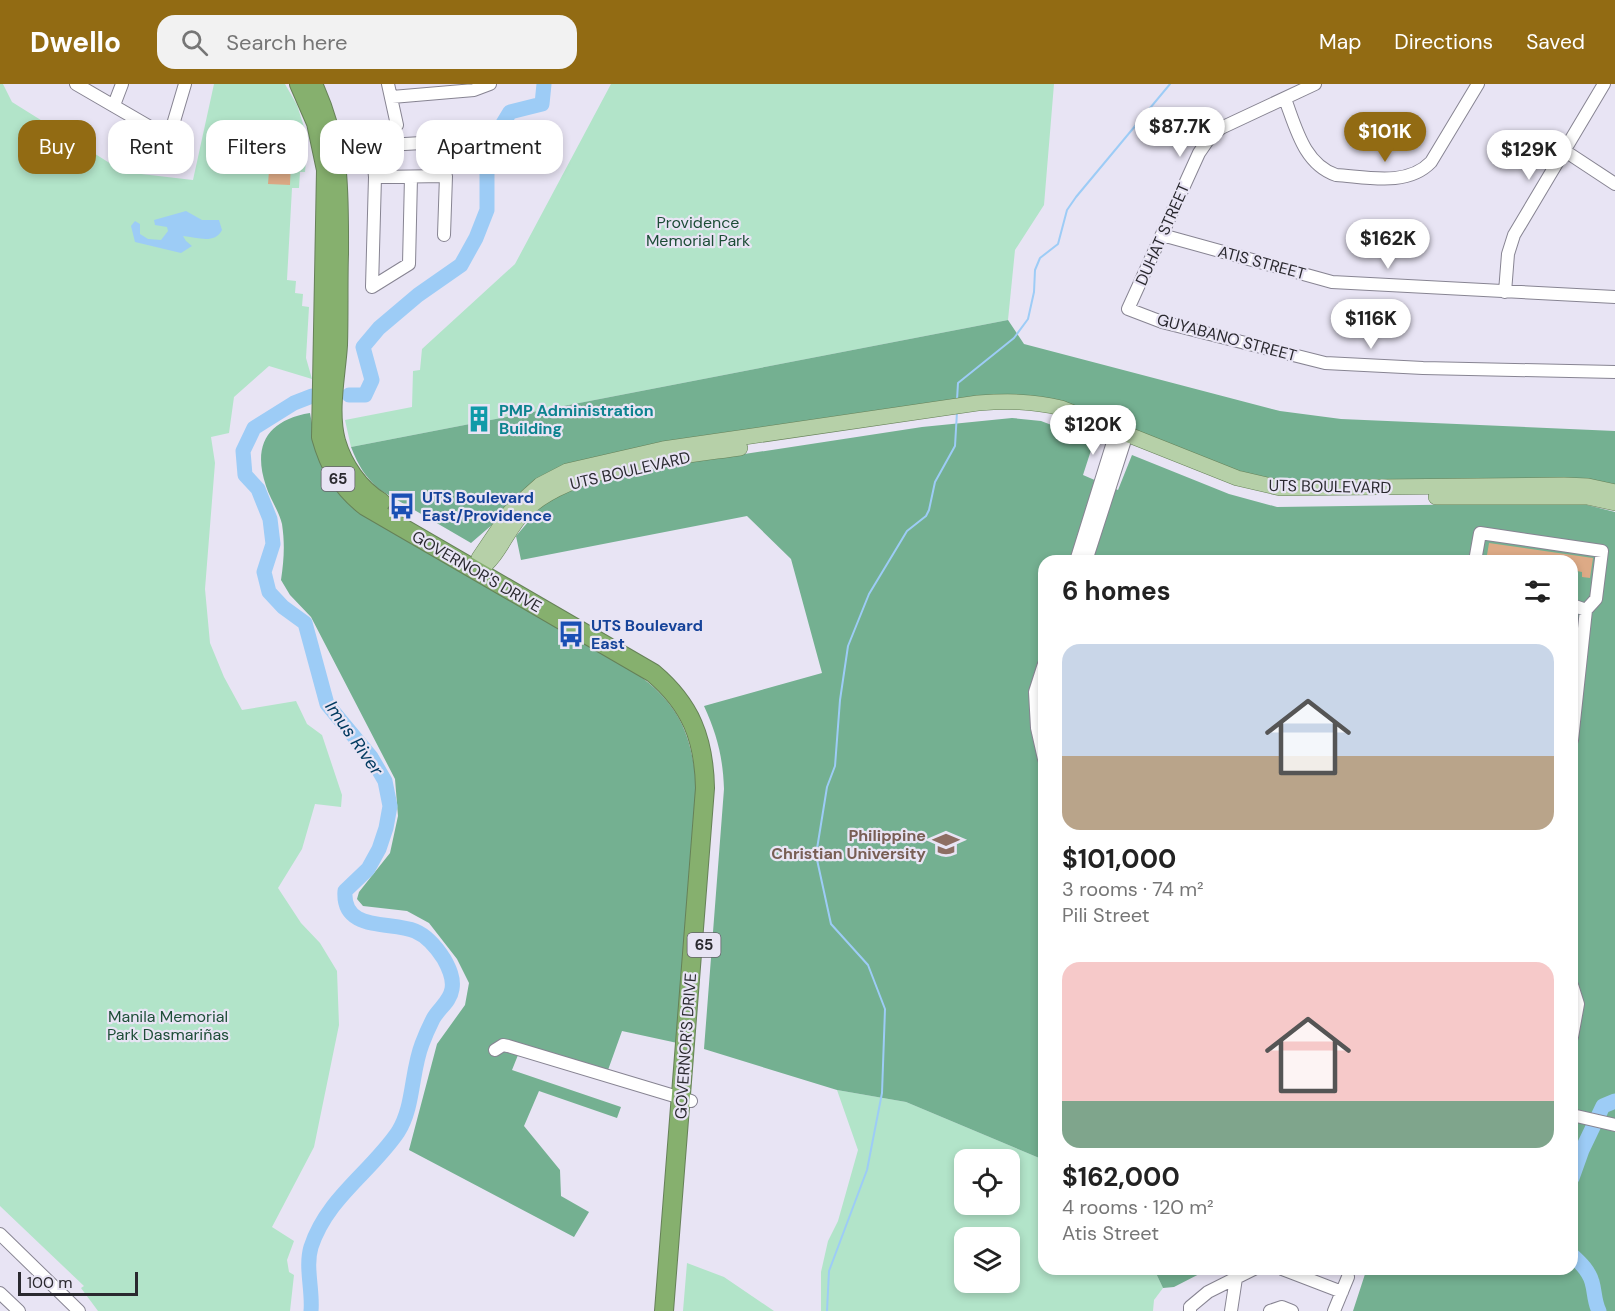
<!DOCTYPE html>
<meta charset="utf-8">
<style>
body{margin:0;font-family:"DM Sans",sans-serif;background:#f2f2f2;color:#222;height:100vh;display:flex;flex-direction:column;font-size:22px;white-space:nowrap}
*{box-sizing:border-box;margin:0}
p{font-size:20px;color:#767676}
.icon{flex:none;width:33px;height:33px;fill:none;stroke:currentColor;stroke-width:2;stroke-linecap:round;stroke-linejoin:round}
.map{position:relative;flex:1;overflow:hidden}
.drawer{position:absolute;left:1038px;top:471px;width:540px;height:720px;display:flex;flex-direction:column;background:#fff;border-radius:18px;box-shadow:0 3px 9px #0003}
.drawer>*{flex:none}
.banner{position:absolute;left:18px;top:36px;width:570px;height:54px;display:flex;gap:12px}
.controls{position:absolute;left:954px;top:1065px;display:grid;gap:12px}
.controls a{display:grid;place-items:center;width:66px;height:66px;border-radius:12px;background:#fff;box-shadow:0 3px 9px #0003;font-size:30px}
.scale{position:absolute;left:18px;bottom:15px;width:120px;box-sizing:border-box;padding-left:6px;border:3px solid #2a292f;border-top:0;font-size:16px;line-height:21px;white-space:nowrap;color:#2a292f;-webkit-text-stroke:4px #e8e4f4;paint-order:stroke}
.price{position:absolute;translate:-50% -51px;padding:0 14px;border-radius:21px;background:#fff;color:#222;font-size:20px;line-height:39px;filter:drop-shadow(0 2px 3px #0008)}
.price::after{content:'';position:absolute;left:50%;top:36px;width:18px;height:14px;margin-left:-9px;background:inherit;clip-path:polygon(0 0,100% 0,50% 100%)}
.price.selected{background:#926b13;color:#fff}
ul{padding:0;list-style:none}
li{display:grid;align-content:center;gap:12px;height:318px;padding:0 24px}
li span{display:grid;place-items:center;height:186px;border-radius:18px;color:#555}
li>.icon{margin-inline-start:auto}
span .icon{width:108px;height:108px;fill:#fffc;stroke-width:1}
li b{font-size:26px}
h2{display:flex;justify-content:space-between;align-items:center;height:72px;padding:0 24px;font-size:26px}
.tag{padding:0 21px;border-radius:18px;background:#fff;box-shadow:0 3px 9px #0003;font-size:21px;line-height:54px}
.tag.selected{background:#926b13;color:#fff}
header{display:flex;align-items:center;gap:36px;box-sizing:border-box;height:84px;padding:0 30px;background:#926b13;color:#fff}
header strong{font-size:28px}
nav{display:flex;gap:33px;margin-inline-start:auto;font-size:21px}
.search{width:420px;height:54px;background:#f2f2f2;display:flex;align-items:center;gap:15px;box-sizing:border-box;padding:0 21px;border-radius:18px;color:#767676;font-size:22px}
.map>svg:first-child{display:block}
.green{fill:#b2e4c9;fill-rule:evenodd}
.forest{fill:#74b091}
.water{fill:#9dccf6}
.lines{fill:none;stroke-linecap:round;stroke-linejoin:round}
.stream{stroke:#9dccf6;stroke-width:2}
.river{stroke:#9dccf6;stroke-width:15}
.building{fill:#ddaa86}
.minor-casing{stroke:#878492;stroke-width:14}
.major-casing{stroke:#668158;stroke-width:16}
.highway-casing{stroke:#668158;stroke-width:20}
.minor{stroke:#fff;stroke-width:12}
.major{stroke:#b6d0a8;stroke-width:15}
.highway{stroke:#86b06e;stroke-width:18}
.labels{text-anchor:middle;stroke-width:4.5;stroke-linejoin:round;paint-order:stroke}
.shield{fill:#e8e4f4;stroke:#63616a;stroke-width:1.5}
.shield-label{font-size:15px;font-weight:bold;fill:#2a292f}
.park-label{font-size:16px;fill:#1d4d37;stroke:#e8e4f4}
.street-label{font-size:16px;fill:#2a292f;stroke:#e8e4f4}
.culture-label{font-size:16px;font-weight:bold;fill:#0d838f;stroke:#e8e4f4;text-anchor:start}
.transit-label{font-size:16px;font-weight:bold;fill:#164399;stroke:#e8e4f4;text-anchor:start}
.education-label{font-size:16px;font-weight:bold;fill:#785e54;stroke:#e8e4f4;text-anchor:end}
.water-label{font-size:18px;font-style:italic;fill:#003a60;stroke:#e8e4f4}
</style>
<header>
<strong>Dwello</strong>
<div class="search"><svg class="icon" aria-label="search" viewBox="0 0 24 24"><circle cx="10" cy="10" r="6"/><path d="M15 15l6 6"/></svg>Search here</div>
<nav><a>Map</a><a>Directions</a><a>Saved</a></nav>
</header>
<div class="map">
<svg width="1615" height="1227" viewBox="0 0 1615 1227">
<rect width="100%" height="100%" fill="#e8e4f4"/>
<!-- green -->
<path class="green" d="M0,0h3l9,18 112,70 69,8 21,-96h71l12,21 11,34 -3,33h-5l-1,16h-7l-5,92 9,1 -1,12 8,1 -1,12 7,1 -3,51 6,21 -43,-13 -35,31 -5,36 -18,4 4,26 -10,126 5,54 14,34 18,33 54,-9 11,23 15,11 20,60 -1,12 -26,-3 -13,45 -24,39 23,35 19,20 17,28 2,54 -25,122 -42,80 22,14 -7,19 2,12 5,3 -4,36h-192l-17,-23 3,-2 -84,-80z
M611,0h443l-10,121 -29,45 -7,70 -657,127 -6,-27 67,-13 1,-36 7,-1 2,-21 93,-85z
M837,1006l69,12 138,58v109h110l9,19 -9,12 -1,11h-332v-39l7,-31 10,-20 20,-71zM964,1076h46v44h-46zM964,1154h46v44h-46z
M687,1179l37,14 50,34h-91z"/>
<!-- forest -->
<path class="forest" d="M1008,236l16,24 256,67 61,8 274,12v56l-324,-4 -54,-11 -175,-71c-32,-7 -53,-7 -85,-4l-429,76 -24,16 -16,15 -15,20 -22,19 -91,-53c-15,-13 -22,-25 -29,-43z
M310,329c7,39 17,74 50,99l276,161c45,33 55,61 61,115l-15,256 -60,-13 -14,39 -86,-25 -10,25 109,37 -4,11 -78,-27 -15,35 36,44 1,26 28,16 -15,25 -165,-87 28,-106 28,-39 4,-22 -12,-24 -28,-36 -22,-12 -44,-5 -6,-7 2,-7 31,-39 8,-37 -3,-37 -84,-162 -21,-22 -9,-15c3,-20 4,-36 1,-56 -3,-13 -12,-25 -16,-38 -14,-41 2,-66 44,-73z
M1012,334l29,3 53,20 -11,34 35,15 14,-35 97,39 48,13 286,-4 24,2 28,7v799h-262l13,-40 -5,-2h211v-708h-528v599l-138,-58 -69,-12 -133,-41 20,-260c-1,-31 -7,-55 -20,-83l118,-33 -31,-114 -44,-43 -226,44 -5,-24 25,-29 19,-13 33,-12 73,-16 256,-39z
M1154,1185h55l-35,18 -11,1z"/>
<!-- water -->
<path class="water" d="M186,127l16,9h17l3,10c-8,15 -25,7 -39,6l3,5 6,5 -11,7 -46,-11 -4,-16 4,-5 5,3v10l8,5 13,1 7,-9 -1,-4 -12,-2 -1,-5z"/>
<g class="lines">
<!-- stream -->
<path class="stream" d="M957,316l1,-17 56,-45 14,-19 6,-27 1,-22 5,-12 18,-14 9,-34 9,-13 94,-113
M827,1227l2,-40 38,-101 15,-77 3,-84 -17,-44 -37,-41 -15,-69 11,-68 8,-21 5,-66 8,-54 21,-52 38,-63 19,-15 3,-6 6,-28 20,-36 2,-34"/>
<!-- river -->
<path class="river" d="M349,311h16l7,-15 -9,-33 16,-19 39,-33 43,-30 15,-27 11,-28v-60l23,-38 32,-8 2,-20
M1572,1094l10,-28 21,-44 12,-5
M1572,1171c9,8 17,16 20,27 3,10 2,19 7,29
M311,1227c2,-20 -6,-44 0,-64 16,-49 59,-74 87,-115 16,-25 13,-60 24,-88 3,-8 7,-17 11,-25 6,-11 17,-17 19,-30 2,-11 -3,-21 -8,-30 -7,-11 -17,-23 -29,-28 -25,-10 -73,1 -70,-40l23,-22 11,-20 7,-21 4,-22 -5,-25 -14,-24 -44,-53 -22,-81 -22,-16 -14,-15 -5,-20 9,-28 -3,-25 -12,-30 -13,-14 -2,-24 11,-23 40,-25 18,-7"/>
</g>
<!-- building -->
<path class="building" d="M270,73l21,1 -1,27 -22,-1z
M1489,459l104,15 -3,20 -8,-1v-5l-10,-2v-9h-86z"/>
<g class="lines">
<!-- minor casing -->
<g class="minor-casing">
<path id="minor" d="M76,0l93,54 16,-54
M388,0l9,41
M1315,0l-94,44 -11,9 -11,16 -71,156 34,13 163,41 98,5 192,4
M392,13l82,-7 16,-6
M1285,15c11,29 19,65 51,76 31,2 71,12 95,-13l47,-78
M114,21l8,-21
M372,62l3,31 -3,110
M335,64l87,-5
M1565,67l50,33
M375,93l71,-1 -2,59
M1162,151l170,47 283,15
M372,203l37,-23 2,-87
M1505,208l3,-38 6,-19 90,-151
M1076,477l38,-122 7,-6 3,10 -38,118
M1475,477l5,-28 122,18 -6,48 -10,11 -14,130
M1572,521l14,5
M1044,580l-9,28 2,36 7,31
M1572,901l6,19 -6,33
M495,966l8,-5 5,1 183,55
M1572,1031l43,10
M0,1150l79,77
M1282,1185l60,23
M0,1209l19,18
M1190,1227v-4l18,-15 46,-23
M1231,1227l5,-33
M1270,1227l12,-4 10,4
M1334,1227l14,-34"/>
</g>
<!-- major casing -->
<g class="major-casing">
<path id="major" d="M1436,413h151l28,6
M478,487l1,-13 31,-46 30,-27 27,-14 96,-22 315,-46c29,-2 54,-2 83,5l176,70 43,10 284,-3 24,1 27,6
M478,487c22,-15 29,-43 48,-61 47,-44 151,-53 214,-62"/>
</g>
<!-- highway casing -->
<g class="highway-casing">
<path id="highway" d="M299,0l17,39 10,47 -5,267c8,29 20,50 44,69l288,167c38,32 51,66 52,115l-41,523
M313,0c28,61 26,105 26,170 -1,30 0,61 -1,91 -2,31 -10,66 -2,96 7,24 23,48 45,61"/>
</g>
<!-- minor -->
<use href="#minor" class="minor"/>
<!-- major -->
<use href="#major" class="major"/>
<!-- highway -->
<use href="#highway" class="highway"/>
</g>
<!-- icons -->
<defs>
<g id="building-bare" transform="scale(2.07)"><path d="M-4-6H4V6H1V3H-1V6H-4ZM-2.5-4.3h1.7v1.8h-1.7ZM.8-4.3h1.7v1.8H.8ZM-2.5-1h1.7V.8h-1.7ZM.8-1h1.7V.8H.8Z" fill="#0f9aa8" stroke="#e8e4f4" stroke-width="2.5" paint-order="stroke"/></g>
<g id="bus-bare" transform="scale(2.07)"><path d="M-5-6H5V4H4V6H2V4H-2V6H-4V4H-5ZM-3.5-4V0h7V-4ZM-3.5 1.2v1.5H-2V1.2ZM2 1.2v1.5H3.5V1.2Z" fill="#1a4fb4" stroke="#e8e4f4" stroke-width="2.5" paint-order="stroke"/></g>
<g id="university-bare" transform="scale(2.07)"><path d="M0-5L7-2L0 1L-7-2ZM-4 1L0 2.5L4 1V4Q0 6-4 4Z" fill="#8d6e63" stroke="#e8e4f4" stroke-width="2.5" paint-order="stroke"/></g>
</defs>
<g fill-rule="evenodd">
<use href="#building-bare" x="479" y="335"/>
<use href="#bus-bare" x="402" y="422"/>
<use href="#bus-bare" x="571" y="550"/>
<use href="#university-bare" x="946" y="760"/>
</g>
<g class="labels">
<!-- shield labels -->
<g class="shield">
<rect x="321.5" y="383" width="33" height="24" rx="4.5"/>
<rect x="687.5" y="849" width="33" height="24" rx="4.5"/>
</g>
<g class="shield-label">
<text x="338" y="400">65</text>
<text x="704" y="866">65</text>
</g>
<!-- park labels -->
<g class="park-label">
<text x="698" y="144">Providence<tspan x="698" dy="18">Memorial Park</tspan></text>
<text x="168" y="938">Manila Memorial<tspan x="168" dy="18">Park Dasmariñas</tspan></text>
</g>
<!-- street labels -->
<g class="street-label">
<text transform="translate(1162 150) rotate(-66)" y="6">DUHAT STREET</text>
<text transform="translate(1262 178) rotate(15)" y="6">ATIS STREET</text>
<text transform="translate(1227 253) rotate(15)" y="6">GUYABANO STREET</text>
<text transform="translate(630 386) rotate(-13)" y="6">UTS BOULEVARD</text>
<text transform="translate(1330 402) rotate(1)" y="6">UTS BOULEVARD</text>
<text transform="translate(477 487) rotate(30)" y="6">GOVERNOR'S DRIVE</text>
<text transform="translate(685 962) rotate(-86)" y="6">GOVERNOR'S DRIVE</text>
</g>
<!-- culture labels -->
<g class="culture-label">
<text x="499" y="332">PMP Administration<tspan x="499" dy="18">Building</tspan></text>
</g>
<!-- transit labels -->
<g class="transit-label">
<text x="422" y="419">UTS Boulevard<tspan x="422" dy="18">East/Providence</tspan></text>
<text x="591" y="547">UTS Boulevard<tspan x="591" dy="18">East</tspan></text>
</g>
<!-- education labels -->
<g class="education-label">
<text x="926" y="757">Philippine<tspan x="926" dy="18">Christian University</tspan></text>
</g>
<!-- water labels -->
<g class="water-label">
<text transform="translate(354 654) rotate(55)" y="6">Imus River</text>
</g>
</g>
</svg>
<div class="controls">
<a><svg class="icon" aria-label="locate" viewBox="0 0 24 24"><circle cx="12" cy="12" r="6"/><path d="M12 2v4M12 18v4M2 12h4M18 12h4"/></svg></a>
<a><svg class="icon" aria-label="layers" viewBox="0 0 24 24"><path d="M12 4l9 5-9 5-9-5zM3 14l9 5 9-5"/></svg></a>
</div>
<div class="scale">100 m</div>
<b class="price" style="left:1180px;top:74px">$87.7K</b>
<b class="price selected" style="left:1385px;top:79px">$101K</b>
<b class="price" style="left:1529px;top:97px">$129K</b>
<b class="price" style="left:1388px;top:186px">$162K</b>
<b class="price" style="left:1371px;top:266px">$116K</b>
<b class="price" style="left:1093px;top:372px">$120K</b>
<div class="banner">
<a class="tag selected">Buy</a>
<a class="tag">Rent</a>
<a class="tag">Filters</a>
<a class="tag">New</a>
<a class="tag">Apartment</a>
</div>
<section class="drawer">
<h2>6 homes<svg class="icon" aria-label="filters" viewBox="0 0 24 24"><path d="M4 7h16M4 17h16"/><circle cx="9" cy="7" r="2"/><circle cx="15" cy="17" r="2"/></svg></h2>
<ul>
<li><span style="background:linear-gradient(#c9d6e8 60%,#b9a48a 0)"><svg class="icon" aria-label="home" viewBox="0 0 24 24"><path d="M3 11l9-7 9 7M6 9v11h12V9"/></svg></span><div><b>$101,000</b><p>3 rooms · 74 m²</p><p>Pili Street</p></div></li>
<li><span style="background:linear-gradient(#f6c9c9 75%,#7fa58c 0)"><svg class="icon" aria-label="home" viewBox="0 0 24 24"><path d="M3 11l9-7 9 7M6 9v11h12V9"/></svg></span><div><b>$162,000</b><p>4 rooms · 120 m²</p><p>Atis Street</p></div></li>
</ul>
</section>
</div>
